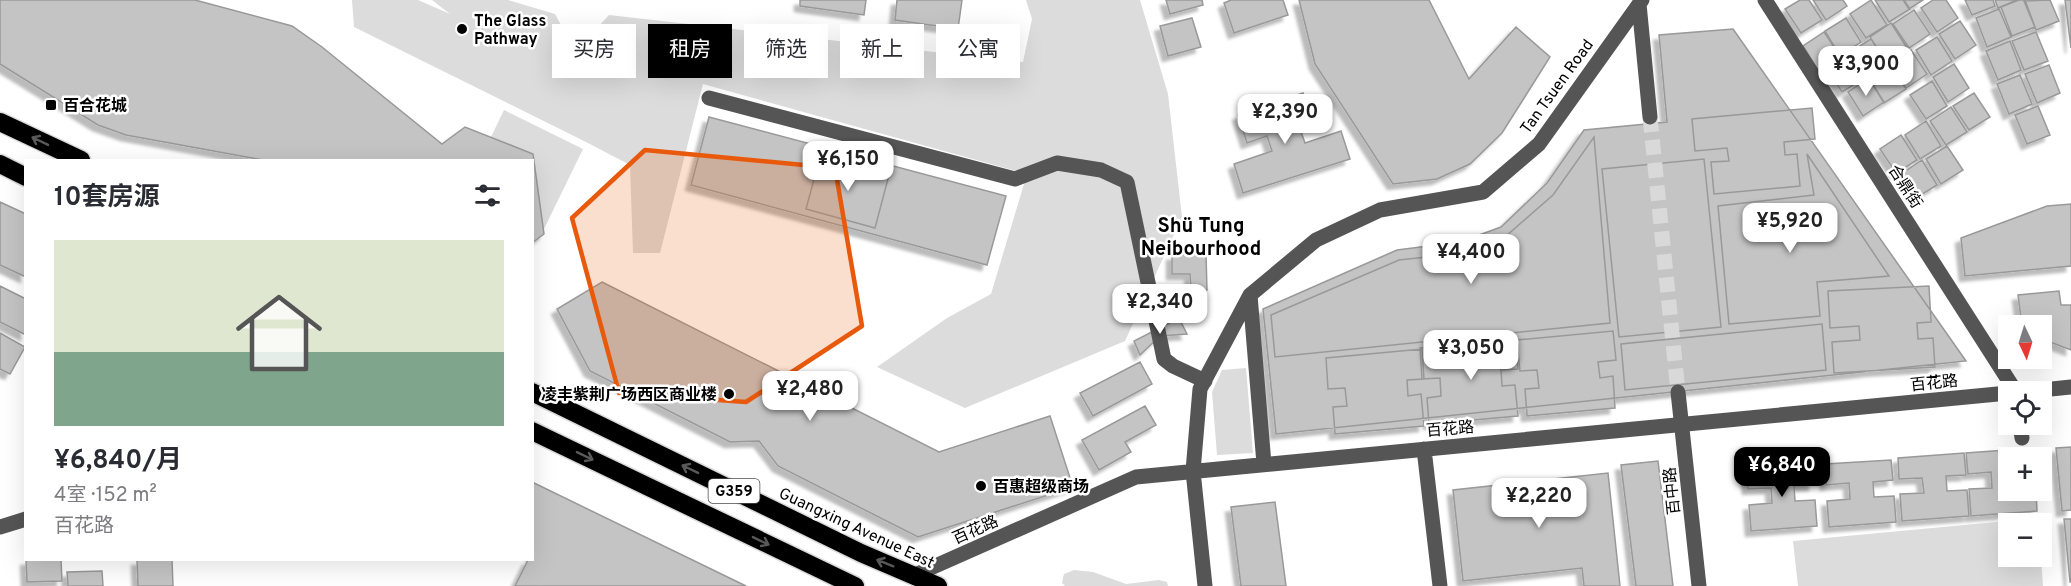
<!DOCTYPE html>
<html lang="zh">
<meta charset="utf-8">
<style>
body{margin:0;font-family:Overpass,"Noto Sans SC",sans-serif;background:#f2f2f3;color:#2b2b33;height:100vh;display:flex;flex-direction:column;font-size:22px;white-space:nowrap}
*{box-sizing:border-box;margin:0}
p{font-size:20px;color:#7c7c81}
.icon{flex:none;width:33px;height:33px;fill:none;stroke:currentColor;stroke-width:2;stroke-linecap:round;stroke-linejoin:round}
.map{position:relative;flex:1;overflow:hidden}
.details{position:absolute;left:24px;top:159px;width:510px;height:402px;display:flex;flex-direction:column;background:#fff;border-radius:0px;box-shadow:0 6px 24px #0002}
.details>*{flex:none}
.hud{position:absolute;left:552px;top:24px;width:570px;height:54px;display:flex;gap:12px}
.needle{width:39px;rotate:176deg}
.fabs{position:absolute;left:1998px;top:315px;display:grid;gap:12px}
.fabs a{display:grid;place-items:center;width:54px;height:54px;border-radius:0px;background:#fff;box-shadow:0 6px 24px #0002;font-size:30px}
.price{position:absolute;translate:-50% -51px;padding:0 14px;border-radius:12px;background:#fff;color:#222;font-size:20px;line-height:39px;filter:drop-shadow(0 2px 3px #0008)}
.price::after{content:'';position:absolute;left:50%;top:36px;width:18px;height:14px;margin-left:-9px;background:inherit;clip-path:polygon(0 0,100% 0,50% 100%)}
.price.selected{background:#000;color:#fff}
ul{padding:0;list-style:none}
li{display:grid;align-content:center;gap:12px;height:318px;padding:0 30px}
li+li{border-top:2px solid #e1e1e2}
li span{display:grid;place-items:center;height:186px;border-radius:0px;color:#555}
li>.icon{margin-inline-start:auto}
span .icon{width:108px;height:108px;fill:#fffc;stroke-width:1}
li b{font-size:26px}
h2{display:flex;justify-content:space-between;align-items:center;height:72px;padding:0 30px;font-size:26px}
.chip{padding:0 21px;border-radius:0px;background:#fff;box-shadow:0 6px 24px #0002;font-size:21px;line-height:54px}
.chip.selected{background:#000;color:#fff}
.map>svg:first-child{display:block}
.green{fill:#dcdcdc}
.building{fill:#c4c4c4;stroke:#999;stroke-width:1.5;filter:url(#shadow)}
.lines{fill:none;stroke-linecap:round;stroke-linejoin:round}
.minor-tunnel{stroke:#d9d9d9;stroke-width:15;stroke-dasharray:15 8;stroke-linecap:butt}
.highway-casing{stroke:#dbdbdb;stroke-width:21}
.minor{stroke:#555;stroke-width:15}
.highway{stroke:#000;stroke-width:18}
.oneway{stroke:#595959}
.marked{fill:#e8590c;fill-opacity:0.2;stroke:#e8590c;stroke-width:4.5;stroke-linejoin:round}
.poi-dot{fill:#000;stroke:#fff;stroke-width:2}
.labels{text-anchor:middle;stroke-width:5;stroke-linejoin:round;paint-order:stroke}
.shield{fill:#fff;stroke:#4c4c4c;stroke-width:1.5}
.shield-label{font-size:15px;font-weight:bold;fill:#000}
.poi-label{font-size:16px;font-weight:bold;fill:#000;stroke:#fff;text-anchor:start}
.street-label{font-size:16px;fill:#000;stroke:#fff}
.quarter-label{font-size:20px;font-weight:bold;fill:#000;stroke:#fff}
</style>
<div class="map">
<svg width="2071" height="586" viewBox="0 0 2071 586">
<defs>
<filter id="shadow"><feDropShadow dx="-5.5" dy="5.5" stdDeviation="1.5" flood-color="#0004"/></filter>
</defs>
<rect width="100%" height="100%" fill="#fff"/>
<!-- green -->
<path class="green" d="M352,0h66l32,14 -18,-14h76l47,14 6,11 -7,12 42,-8 13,-14 414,47 9,-43 -6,-19h114l28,94 14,123 -57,124 -160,67 -88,-41 70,-49 44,-24 36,-120 -324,-90 -43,169h-27l-3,-88 -42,-22 -234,-116z
M504,110l79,39 -41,84 -10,-73h-52z
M1246,368l7,85 -36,2 -5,-63 10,-22z
M2039,518v5l-31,1v32l33,1 2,29h-245l-5,-45z
M1074,570l19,2 33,12 33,-4 8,2 1,4h-103l-3,-3 2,-9z"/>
<!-- building -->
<path class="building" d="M0,0h195l97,26 30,21 120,97 23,-17 68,27 11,80 -12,9v-83h-269l-137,-25 -28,-10 -98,-61z
M800,0h66l-2,15 -64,-9z
M897,0h65l-4,29 -63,-9z
M1166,0h36l1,5 -33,9z
M1231,0h52l5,15 -54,18 -10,-30z
M1299,0h130l40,79 47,-52 34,30 -48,76 -32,31 -33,15 -44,5 -78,-120z
M1800,0h9l13,20 -21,13 -16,-24z
M1813,0h30l4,6 -21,14z
M1871,0l16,25 -21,13 -16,-24z
M1875,0h29l6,9 -21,13z
M1903,0h20l-14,9z
M1933,0h13l12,18 -21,14 -16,-24z
M1965,0h28l2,6 -23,9z
M1995,0h22l-19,8z
M2019,0h6l10,27 -23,9 -11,-29z
M2050,0l9,21 -23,9 -12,-29z
M2065,0h6v48z
M1999,9l12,28 -24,10 -11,-29z
M1914,10l16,24 -21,14 -16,-24z
M1192,18l9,29 -33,9 -8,-30z
M1846,18l15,24 -21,14 -15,-25z
M1960,21l16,24 -21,14 -16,-25z
M1891,23l16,25 -22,13 -15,-24z
M1733,29l233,332 -690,73 -13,-125 134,-59 63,-8 41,-15 46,-44 37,-53 83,-8 -8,-87z
M1824,32l16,24 -22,14 -15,-24z
M2036,32l12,29 -24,9 -12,-29z
M1937,37l15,24 -21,14 -15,-25z
M1871,39l16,24 -21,14 -16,-25z
M2010,41l11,29 -23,10 -12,-29z
M1911,50l16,24 -21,14 -16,-24z
M1847,55l16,24 -21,13 -16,-24z
M1954,64l15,24 -21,14 -15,-25z
M1890,65l16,24 -22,14 -15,-24z
M2049,65l11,28 -23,10 -12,-29z
M2020,75l12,29 -23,10 -12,-30z
M1869,78l15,24 -21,14 -15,-24z
M1932,81l15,25 -21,13 -16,-24z
M1303,93l9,29 -13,4 6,17 36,-12 9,28 -107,34 -9,-29 38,-13 -5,-15 -20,7 -9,-28z
M1974,93l16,24 -21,13 -16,-24z
M2038,106l12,29 -23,9 -12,-29z
M1951,107l16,25 -21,13 -16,-24z
M1812,108l3,31 -31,3 1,13 12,-1 3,32 -86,8 -3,-32 18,-1 -2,-13 -32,3 -3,-32z
M709,117l297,79 -19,69 -296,-80z
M1926,121l15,25 -21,13 -15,-24z
M1901,135l16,25 -21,13 -16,-24z
M1594,137l16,186 -335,34 -4,-42 128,-55 65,-7 42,-17 47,-41z
M1947,146l16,24 -22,14 -15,-25z
M1807,154l82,122 -72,6 3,34 -91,8 -11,-118 96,-11z
M820,157l69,18 -14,53 -69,-19z
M1704,159l17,168 -102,10 -17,-168z
M1922,160l15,25 -21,13 -15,-24z
M0,202l26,12v63l-26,-12z
M2071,204v62l-106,10 -4,-38 86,-32z
M1206,254l1,36h-16l-1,-16h-18v-19z
M602,282l337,170 111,-36 23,71 -155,50 -140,-71 -19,-25 -29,1 -140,-71 -33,-62z
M0,286l26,13v36l-26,-13z
M1929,286l2,36 -14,1 1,16 15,-1 2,29 -101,6 -2,-31 28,-2 -1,-14 -29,2 -2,-37z
M2059,291l2,14h10v45l-21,-8h-8v-16h-20l-4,-31z
M1179,318l8,16 -27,2 -20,19 -6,-14z
M1822,324l4,46 -201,20 -4,-46z
M1613,331l3,29 -18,2 2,16 13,-2 2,32 -88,8 -2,-27 14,-1 -2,-18 -17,1 -3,-31z
M0,333l25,14 -15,27 -10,-5z
M1515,340l3,29 -17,1 1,16 13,-1 3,31 -89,8 -2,-26 14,-2 -1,-18 -18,1 -2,-31z
M1422,349l2,30 -17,1 1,16 13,-2 3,32 -89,8 -2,-27 14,-1 -2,-18 -17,1 -2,-31z
M1140,362l12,22 -59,32 -13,-23z
M1145,406l11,19 -31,17 6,10 -32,18 -17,-30z
M2071,447v63l-9,1 -6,-63z
M2033,448l1,10h-26v32h28l1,21 -66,5 -2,-27 23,-1 -1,-16 -23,2 -2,-21z
M1964,453l2,22 -20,1 1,15 20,-1 2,26 -67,5 -2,-27 24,-1 -2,-15 -23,1 -1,-21z
M1891,460l2,20 -20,2 1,15 20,-1 2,26 -67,5 -2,-26 23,-2 -1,-16 -23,2 -1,-21z
M1658,461l15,125h-37l-15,-121z
M1813,464l1,21 -20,1 1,15 20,-1 2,26 -66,5 -2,-26 23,-2 -1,-15 -23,1 -2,-21z
M1608,473l12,113h-36l-2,-18 -119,13 -10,-91z
M532,482l214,104h-231l13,-26h4z
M1275,502l11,84h-45l-10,-79z
M2064,519h7v63h-1z
M26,560h35l1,21 -35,1z
M137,560h35l1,26h-35z
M102,571l1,15h-35l-1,-14z"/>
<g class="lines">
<!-- minor-tunnel -->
<path class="minor-tunnel" d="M1650,117l28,275"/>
<!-- highway casing -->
<g class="highway-casing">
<path id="highway" d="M0,122l81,38
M0,164l26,13
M532,392l329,161 77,33
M532,431l323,155"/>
</g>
<!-- minor -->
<path class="minor" d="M1765,0l251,392
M1639,4l11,113
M709,98l306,81 42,-16 44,7 26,12 37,177 9,7 32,15
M1250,295l14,169
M1678,392l21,194
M2022,392l49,-5
M2020,424l2,14
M1424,449l16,137
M0,527l26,-8
M915,575l221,-98 872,-84
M1205,586l-12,-115 7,-82 50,-94 66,-55 64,-30 103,-18 56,-48 103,-144"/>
<!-- highway -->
<use href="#highway" class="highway"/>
</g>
<!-- one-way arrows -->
<defs><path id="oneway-shaft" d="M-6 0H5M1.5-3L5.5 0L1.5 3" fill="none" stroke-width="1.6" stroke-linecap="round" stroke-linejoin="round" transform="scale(1.5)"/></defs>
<g class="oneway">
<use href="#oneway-shaft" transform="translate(40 141) rotate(-154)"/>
<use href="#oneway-shaft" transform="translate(585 456) rotate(26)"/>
<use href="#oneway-shaft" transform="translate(690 469) rotate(-154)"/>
<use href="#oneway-shaft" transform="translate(761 541) rotate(26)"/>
<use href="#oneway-shaft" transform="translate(885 563) rotate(-158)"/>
</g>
<!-- marked area -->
<path class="marked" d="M645,150l190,18 27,158 -116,76 -127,-9 -47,-175z"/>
<!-- markers -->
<g class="poi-dot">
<circle cx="462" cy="29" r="6"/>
<rect x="45" y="99" width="12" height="12" rx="3"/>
<circle cx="729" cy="394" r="6"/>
<circle cx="981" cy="486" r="6"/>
</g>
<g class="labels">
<!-- shield labels -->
<rect class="shield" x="708.5" y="479" width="51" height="24" rx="4.5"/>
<g class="shield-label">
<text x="734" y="496">G359</text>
</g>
<!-- poi labels -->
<g class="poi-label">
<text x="474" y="26">The Glass<tspan x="474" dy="18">Pathway</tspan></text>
<text x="63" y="111">百合花城</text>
<text x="717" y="400" text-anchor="end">凌丰紫荆广场西区商业楼</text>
<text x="993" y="492">百惠超级商场</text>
</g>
<!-- street labels -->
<g class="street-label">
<text transform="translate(1556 86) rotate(-54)" y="6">Tan Tsuen Road</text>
<text transform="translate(1906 186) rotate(57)" y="6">合鼎街</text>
<text transform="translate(1934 382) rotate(-6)" y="6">百花路</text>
<text transform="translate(1450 428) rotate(-5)" y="6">百花路</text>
<text transform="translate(1671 491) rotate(-96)" y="6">百中路</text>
<text transform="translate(857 527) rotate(25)" y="6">Guangxing Avenue East</text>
<text transform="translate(975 529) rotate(-24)" y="6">百花路</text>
</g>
<!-- quarter labels -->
<g class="quarter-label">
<text x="1201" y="232">Shü Tung<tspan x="1201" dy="23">Neibourhood</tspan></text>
</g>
</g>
</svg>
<div class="fabs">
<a><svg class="needle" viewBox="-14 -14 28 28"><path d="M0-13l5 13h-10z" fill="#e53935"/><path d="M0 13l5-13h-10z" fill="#7c7c81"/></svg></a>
<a><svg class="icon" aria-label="locate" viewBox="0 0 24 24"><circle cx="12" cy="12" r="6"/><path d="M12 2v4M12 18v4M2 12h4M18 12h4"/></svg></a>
<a>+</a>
<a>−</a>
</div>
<b class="price" style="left:1866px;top:97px">¥3,900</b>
<b class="price" style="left:1285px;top:145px">¥2,390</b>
<b class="price" style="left:848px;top:192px">¥6,150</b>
<b class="price" style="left:1790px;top:254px">¥5,920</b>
<b class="price" style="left:1471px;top:285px">¥4,400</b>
<b class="price" style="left:1160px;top:335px">¥2,340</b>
<b class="price" style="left:1471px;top:381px">¥3,050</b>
<b class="price" style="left:810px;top:422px">¥2,480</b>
<b class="price selected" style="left:1782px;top:498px">¥6,840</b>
<b class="price" style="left:1539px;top:529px">¥2,220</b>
<div class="hud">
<a class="chip">买房</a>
<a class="chip selected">租房</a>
<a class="chip">筛选</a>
<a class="chip">新上</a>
<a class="chip">公寓</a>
</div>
<section class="details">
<h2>10套房源<svg class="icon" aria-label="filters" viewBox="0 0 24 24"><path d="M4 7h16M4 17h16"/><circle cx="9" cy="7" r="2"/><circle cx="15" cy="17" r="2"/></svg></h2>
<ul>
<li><span style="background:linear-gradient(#dfe7d0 60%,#7fa58c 0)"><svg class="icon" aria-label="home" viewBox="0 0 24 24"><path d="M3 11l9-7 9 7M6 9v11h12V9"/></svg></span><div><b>¥6,840/月</b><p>4室 · 152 m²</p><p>百花路</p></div></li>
</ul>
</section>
</div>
